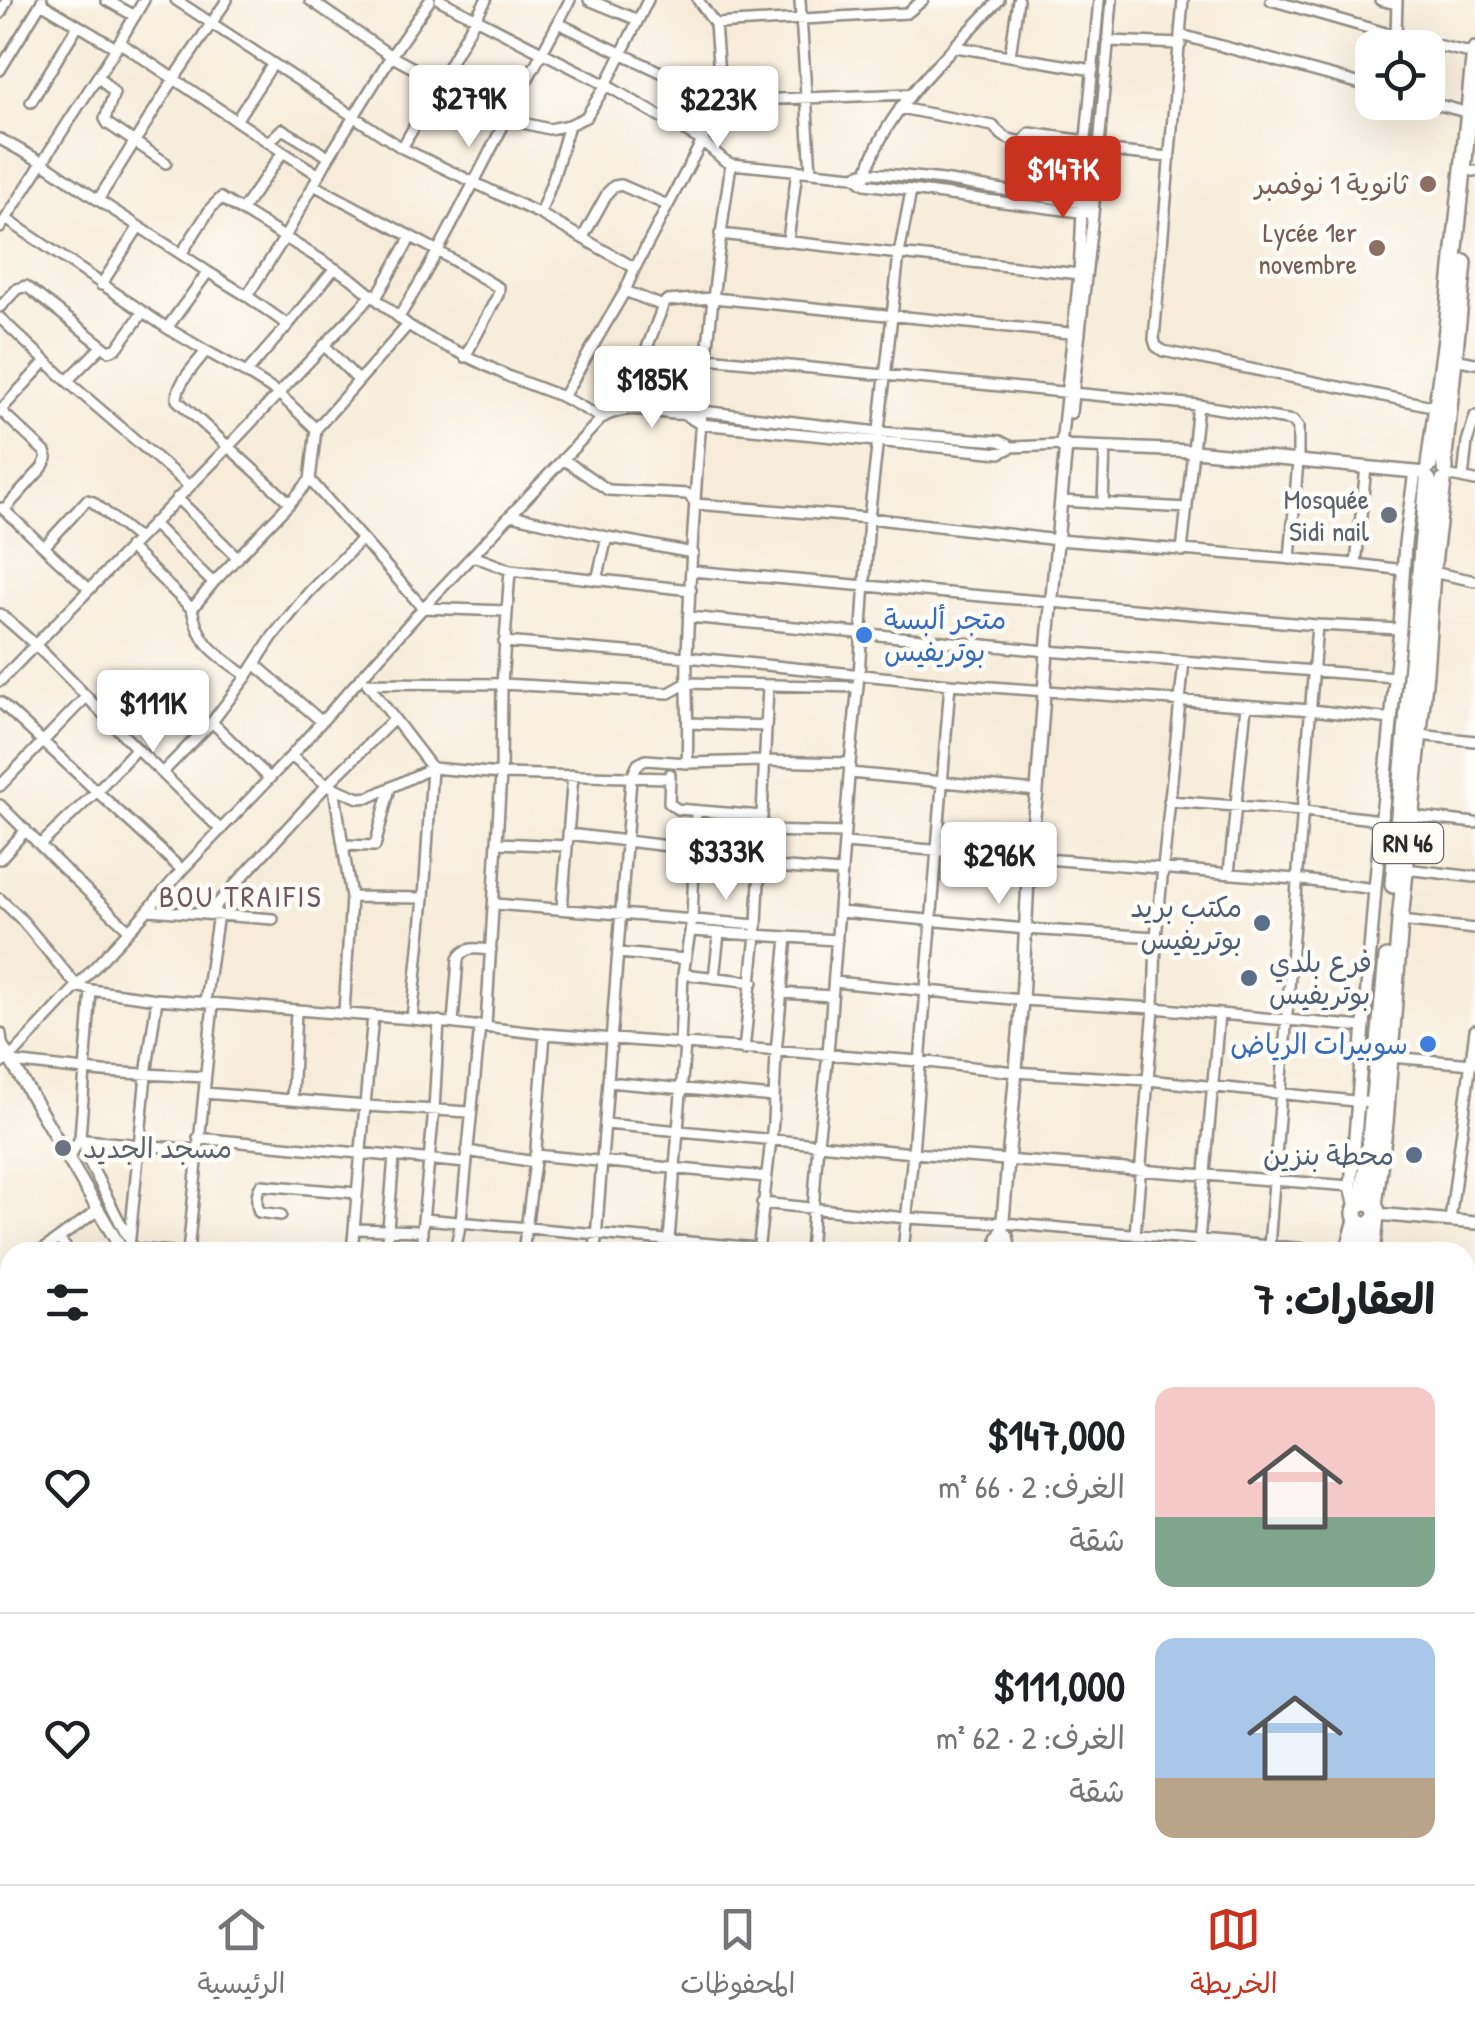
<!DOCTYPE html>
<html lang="ar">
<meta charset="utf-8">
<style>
body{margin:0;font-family:"Patrick Hand","Playpen Sans Arabic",sans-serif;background:#f2f2f2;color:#202124;direction:rtl;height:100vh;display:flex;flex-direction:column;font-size:38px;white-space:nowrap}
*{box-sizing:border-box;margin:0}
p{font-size:32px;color:#757577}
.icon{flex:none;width:55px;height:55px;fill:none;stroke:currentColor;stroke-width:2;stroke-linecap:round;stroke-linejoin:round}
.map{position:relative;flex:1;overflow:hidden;direction:ltr}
.sheet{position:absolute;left:0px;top:1242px;width:1475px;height:642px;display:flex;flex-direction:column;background:#fff;border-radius:30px 30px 0 0;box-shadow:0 10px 40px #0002;direction:rtl}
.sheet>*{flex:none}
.tools{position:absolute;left:1355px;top:30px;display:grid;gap:20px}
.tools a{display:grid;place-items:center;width:90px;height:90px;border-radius:20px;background:#fff;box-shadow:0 10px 40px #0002;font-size:50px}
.price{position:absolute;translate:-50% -85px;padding:0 22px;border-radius:10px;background:#fff;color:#222;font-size:32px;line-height:65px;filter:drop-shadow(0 2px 5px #0008)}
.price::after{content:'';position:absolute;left:50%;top:60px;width:30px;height:22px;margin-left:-15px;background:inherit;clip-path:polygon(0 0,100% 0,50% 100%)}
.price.active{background:#c8321e;color:#fff}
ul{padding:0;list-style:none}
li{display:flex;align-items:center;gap:30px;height:250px;padding:0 40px}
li+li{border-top:2px solid #e0e0e0}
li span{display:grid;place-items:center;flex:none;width:280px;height:200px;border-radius:20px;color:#555}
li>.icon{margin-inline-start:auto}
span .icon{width:120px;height:120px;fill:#fffc;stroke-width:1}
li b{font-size:42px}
h2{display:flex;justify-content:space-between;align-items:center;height:120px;padding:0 40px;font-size:42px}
.dock{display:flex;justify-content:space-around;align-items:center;height:140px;border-top:2px solid #e0e0e0;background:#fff;font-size:28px;color:#757577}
.dock a{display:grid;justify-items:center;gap:5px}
.dock .active{color:#c8321e}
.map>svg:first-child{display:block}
.cemetery{fill:url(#cemetery-stones);stroke:#60805c;stroke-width:2.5}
.pitch{fill:#95d58c;stroke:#60805c;stroke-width:2.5}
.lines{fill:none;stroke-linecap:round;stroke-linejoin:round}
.minor-casing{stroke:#918c82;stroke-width:14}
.tertiary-casing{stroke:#918c82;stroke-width:16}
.trunk-casing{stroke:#918c82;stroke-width:20}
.minor{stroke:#fff;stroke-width:9}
.tertiary{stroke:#fff;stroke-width:11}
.trunk{stroke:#fff;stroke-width:15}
.education-dot{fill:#8d6e63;stroke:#fdfcf7;stroke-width:4}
.worship-dot{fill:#6b7280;stroke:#fdfcf7;stroke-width:4}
.shop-dot{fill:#3f7fe0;stroke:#fdfcf7;stroke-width:4}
.service-dot{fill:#5c6f8a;stroke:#fdfcf7;stroke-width:4}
.labels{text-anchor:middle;stroke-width:9;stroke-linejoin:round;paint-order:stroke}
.shield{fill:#fdfcf7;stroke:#6a6a68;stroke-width:2.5}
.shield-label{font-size:25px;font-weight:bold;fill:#2b2b2b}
.education-label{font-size:28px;fill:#785e54;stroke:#fdfcf7;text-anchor:end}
.worship-label{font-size:28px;fill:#5b616d;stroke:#fdfcf7;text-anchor:end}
.shop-label{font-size:28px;fill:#366cbe;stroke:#fdfcf7;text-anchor:start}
.service-label{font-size:28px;fill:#4e5e75;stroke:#fdfcf7;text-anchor:end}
.neighbourhood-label{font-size:30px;letter-spacing:2.5px;fill:#705762;stroke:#fdfcf7}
</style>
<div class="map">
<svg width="1475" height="1884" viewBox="0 0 1475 1884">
<defs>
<pattern id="cemetery-stones" width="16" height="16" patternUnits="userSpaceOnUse" patternTransform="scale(2.5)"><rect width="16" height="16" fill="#95d58c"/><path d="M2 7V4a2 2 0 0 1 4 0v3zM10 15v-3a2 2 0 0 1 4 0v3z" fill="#81b779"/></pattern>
</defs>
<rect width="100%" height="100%" fill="#fdfcf7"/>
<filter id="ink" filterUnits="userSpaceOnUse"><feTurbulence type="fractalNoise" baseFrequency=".01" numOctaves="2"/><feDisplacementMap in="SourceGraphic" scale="20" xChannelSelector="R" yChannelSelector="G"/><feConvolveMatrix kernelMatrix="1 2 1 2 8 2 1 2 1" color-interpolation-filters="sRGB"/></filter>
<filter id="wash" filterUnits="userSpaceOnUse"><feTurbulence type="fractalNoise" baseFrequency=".0048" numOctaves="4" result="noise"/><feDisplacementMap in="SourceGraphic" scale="40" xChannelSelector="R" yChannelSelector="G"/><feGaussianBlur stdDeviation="2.25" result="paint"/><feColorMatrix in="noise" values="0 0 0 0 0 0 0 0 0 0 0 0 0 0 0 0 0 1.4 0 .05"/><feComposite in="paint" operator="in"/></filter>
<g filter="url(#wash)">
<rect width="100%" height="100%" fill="#f7ecda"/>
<!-- cemetery -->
<path class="cemetery" d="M649,1875h456l-3,9h-439z
M1169,1875h121l4,3 -4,6h-108z"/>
<!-- pitch -->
<path class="pitch" d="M1465,1666l10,1v217h-146l1,-9h135z"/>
</g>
<g filter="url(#ink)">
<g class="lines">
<!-- minor casing -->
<g class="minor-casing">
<path id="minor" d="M42,0l-1,3 75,45
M106,0l29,16
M176,0l226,148 138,66 95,54 -10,23
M310,0l81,56 115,63 43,10 20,-4 17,-8 20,-32 42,-85
M440,0l166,85 96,56 -67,127
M589,0l49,20
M698,0l17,24 6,77 -19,40 22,19 7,4 123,12 12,-4 77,8 151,25
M800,0l11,172
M1183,0l-29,339 2,7 7,5 274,56
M1271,0l125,36 79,18
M1380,0l16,4
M0,14l7,-14
M558,23l163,78 190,-7
M715,24l192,-11 16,-13
M1181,35l191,52
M1396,36l1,-36
M1109,41l72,3
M119,42l164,110
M956,47l137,23
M1010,56l8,-56
M0,70l41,-67
M98,76l16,17 -9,26 3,5 58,39
M31,102l47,-77
M1428,102l41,11
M900,108l93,18c12,13 13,13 30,16
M237,119l36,-55
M0,139l42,23 56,38
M269,142l13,-13 47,28
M402,148l84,-148
M1098,150l71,7
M1473,171h2
M854,176l11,8 222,29
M866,176c18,-68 86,-125 133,-176
M314,185l122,65 63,38 -1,7 -33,62
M1014,195l9,-53 7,-9 56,8
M242,210l41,-58 36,23
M540,214l13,-35 16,-54
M6,219l161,109
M0,228l116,-180 28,-48
M720,234l359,40
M583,237l25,-45 6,-6 7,-1 46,20
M788,241l9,-71
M181,254l-83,-54 76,-121 53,-79
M334,269l-46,56 -41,-29 38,-59 44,-80 62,-101 39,-56
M208,272l-27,-18 30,-46 10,-10 131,81 56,46 25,15 77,37 53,20
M101,285l37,-57
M376,298l35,-61
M0,307l17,-18 9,-3 83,65 8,-3 26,-36
M399,317c39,-62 72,-129 106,-195 21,-41 44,-81 65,-122
M0,318l67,63 122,105
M288,325l-42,48 32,20 38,36
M324,345l34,35
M206,351l-39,-23 41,-56 39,24
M707,358l491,47 95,16 5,6v34l-8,98
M1454,359l21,4
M246,373l-40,-22c-10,14 -29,31 -29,49l113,103
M67,381l34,-34
M624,408l39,-102 3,-5 47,-3 367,36
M0,410l45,42 2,6 -5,10 -38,42
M0,411l46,-50
M1071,413l22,-199 19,-214
M687,416l13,8 300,29 12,-6 49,-2 18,-171 6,-125 14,-149
M602,418l-39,-21 62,-106 38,15
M563,459l45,31 80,4 8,10
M1447,475l28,6
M1463,478l4,-36 8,-26
M310,480l113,128 83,3
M177,498l61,60
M1061,501l126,7
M1103,503l2,-56
M696,504l173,14 189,22 298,24 47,6
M2,508l87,81
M511,515l96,22
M152,523l61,60
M361,540l-52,52 -36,44 -26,40c-29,-21 -48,-30 -55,-67l21,-26 77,-80 20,-23 6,-51 92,-104
M44,547l43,-47 6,2 44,36
M129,547l63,62
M1182,551l16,-146
M473,556l37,14 181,20
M1356,564l10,-97
M692,571l625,54 83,4
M1432,572l43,9
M597,580l10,-43 86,16
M0,614c59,48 106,107 162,159
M689,617l358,34 348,26
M504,642l183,15 263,27 361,26 80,9
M256,665l65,56
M0,681l228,-234 145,-153
M367,683l135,1 167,9 18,-10 171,4
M367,683l65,85
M0,702l182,168
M212,722l57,56
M689,723l77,3
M1419,735l56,6
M291,756l36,29 32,13 11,-1 62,-29 69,6 169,4
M687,763c2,-36 -1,-71 0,-107 6,-165 19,-329 44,-492
M850,773l187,18
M670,774l-1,29 8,6 85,7
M0,786l86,-89
M334,788l17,109 -7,116
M1169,801l135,10 77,9
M0,805l67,67 62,58
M696,811l-4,109 -9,54 70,8
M1411,816l64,7
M221,830l-59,-57 50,-51 35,-46
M762,831l83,2
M568,834l192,23
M498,843l69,3
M844,843l451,36 80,10
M40,845l56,-53 40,-43
M343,845l32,1 15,-58
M0,859l26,-29
M761,866l80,6
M1405,869l70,8
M1229,873l17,-167
M351,897l73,1
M0,899l21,20 56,67 14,4 66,9 255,20 133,15 375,27 94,11 134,8 226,23
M495,904l262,21
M562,908l11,-133
M148,910l125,9
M840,912l186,17 130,8
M209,913l118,-128 67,-66
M1400,921l75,8
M691,931l96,6 -11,115 -3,70 -15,130
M787,937l50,3
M619,953l66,6
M714,978l5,-45
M834,982l188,18 132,8 210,19
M782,993l50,3
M205,1002l13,-88
M412,1019l12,-121 8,-130
M453,1023l5,-64c7,-14 20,-10 33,-9
M486,1026l15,-252 1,-90 8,-114
M680,1045l3,-71
M744,1050l13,-125 11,-239
M1391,1057l81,7
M12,1062l91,10 102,5
M0,1064l10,-6 138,-148 34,-40 109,-114 132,-148 179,-190c36,-21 63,5 100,-7l176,21 122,9 12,6
M608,1082l166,15
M204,1093l162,13 104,6
M292,1100l4,-90
M606,1124l307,29 438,33
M198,1138l268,25
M467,1151l68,11
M535,1155l230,22
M69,1159l11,-21 11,-148
M762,1203l144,15 97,5 339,29
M281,1215l-22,-3c-3,-8 -3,-20 2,-27l96,8
M424,1219l334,29
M1450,1221l25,-191
M354,1229l68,2
M1135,1235l19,-227 2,-71 28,-276
M127,1236l-42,-82v-14l112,10
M59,1239l10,13
M669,1240l16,-195
M1269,1247l48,-622
M126,1248l47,4
M129,1248l17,-173 11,-76
M40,1252l58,-42
M188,1252l25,-248
M352,1252l21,-237
M386,1252l8,-95
M423,1252l-1,-21 12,-121 5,-89
M455,1252l6,-31 19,-196
M523,1252l12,-90 10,-128
M595,1252l36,-473 7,-15 8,-4 41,3 77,-2 86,2
M810,1252l8,-109 10,-89 22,-291 9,-88 10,-157 30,-264 12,-63
M903,1252l10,-99 37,-469
M1198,1252l21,-238
M0,1280l10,-7
M1465,1324l10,1
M1465,1359h3
M1465,1398l10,1
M0,1420l10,14
M1465,1448l10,-4
M0,1498l10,-7
M1465,1534h10
M0,1556l10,14
M1465,1603l10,2
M0,1609l10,-8
M0,1624l10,13
M0,1690l10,13
M0,1740l10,-7
M0,1766l10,15
M71,1875l5,9
M131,1875l7,9
M225,1875l6,9
M271,1875l6,9
M320,1875l7,9
M418,1875l7,9
M465,1875l6,9
M515,1875l7,9
M166,1884l13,-9
M353,1884l13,-9
M562,1884l14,-9"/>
</g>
<!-- tertiary casing -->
<g class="tertiary-casing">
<path id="tertiary" d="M1061,446l133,5 232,22
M0,1034l1,10 122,208
M1356,1207l-5,-21 24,-297 25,-260 5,-86 10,-71
M1377,1214l98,9
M1002,1231l5,5 3,16
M1000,1252l-2,-14 4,-7 20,-231 7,-142 8,-67 10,-140 19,-206
M1346,1252l10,-36
M1465,1663l10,1
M590,1875l14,9
M623,1875l14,9
M1159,1875l13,9"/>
</g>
<!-- trunk casing -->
<g class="trunk-casing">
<path id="trunk" d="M1429,465l17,-127 29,-288
M1445,468l-1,-12 20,-193
M1393,885l35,-405
M1355 1213a11 11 0 1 1 22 0a11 11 0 1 1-22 0Z
M1362,1203l7,-53 18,-192
M1374,1205l11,-82 15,-202 25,-249 7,-100 11,-90
M1358,1220l3,11v21
M1372,1252l4,-36
M1301,1884l3,-9
M1316,1884l2,-9"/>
</g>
<!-- minor -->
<use href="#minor" class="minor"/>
<!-- tertiary -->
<use href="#tertiary" class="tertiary"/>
<!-- trunk -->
<use href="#trunk" class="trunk"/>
</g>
</g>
<!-- markers -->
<g class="education-dot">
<circle cx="1428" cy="184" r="10"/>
<circle cx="1377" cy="248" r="10"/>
</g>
<g class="worship-dot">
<circle cx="1389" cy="515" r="10"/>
<circle cx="63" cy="1148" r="10"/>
</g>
<g class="shop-dot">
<circle cx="864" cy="635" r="10"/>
<circle cx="1428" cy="1044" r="10"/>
</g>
<g class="service-dot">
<circle cx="1262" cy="923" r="10"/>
<circle cx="1249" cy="978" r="10"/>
<circle cx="1414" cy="1155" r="10"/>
</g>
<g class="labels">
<!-- shield labels -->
<rect class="shield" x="1373" y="823" width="70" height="40" rx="8"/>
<g class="shield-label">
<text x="1408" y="852">RN 46</text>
</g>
<!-- education labels -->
<g class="education-label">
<text x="1408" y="194">ثانوية 1 نوفمبر</text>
<text x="1357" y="242">Lycée 1er<tspan x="1357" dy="32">novembre</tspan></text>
</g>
<!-- worship labels -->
<g class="worship-label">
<text x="1369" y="509">Mosquée<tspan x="1369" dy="32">Sidi nail</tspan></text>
<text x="83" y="1158" text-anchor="start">مسجد الجديد</text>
</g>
<!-- shop labels -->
<g class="shop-label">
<text x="884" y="629">متجر ألبسة<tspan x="884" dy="32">بوتريفيس</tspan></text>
<text x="1408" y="1054" text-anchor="end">سوبيرات الرياض</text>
</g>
<!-- service labels -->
<g class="service-label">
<text x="1242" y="917">مكتب بريد<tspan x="1242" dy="32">بوتريفيس</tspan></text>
<text x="1269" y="972" text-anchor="start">فرع بلدي<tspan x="1269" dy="32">بوتريفيس</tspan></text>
<text x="1394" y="1165">محطة بنزين</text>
</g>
<!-- neighbourhood labels -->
<g class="neighbourhood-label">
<text x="241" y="907">BOU TRAIFIS</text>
</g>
</g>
</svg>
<div class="tools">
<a><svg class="icon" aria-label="locate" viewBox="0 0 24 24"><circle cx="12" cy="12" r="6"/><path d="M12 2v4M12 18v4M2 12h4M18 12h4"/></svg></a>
</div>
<b class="price" style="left:469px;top:150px">$279K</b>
<b class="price" style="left:718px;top:151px">$223K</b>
<b class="price active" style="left:1063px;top:221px">$147K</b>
<b class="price" style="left:652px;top:431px">$185K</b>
<b class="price" style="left:153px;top:755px">$111K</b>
<b class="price" style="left:726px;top:903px">$333K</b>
<b class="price" style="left:999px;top:907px">$296K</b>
<section class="sheet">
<h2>العقارات: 7<svg class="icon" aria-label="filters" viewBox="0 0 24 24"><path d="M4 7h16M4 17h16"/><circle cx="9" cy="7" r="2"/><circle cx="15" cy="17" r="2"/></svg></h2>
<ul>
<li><span style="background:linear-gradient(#f6c9c9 65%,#7fa58c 0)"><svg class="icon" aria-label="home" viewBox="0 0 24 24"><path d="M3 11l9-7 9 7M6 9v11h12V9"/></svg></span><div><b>$147,000</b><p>الغرف: 2 · 66 m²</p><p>شقة</p></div><svg class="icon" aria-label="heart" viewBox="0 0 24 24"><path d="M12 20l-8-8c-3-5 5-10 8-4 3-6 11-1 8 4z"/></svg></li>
<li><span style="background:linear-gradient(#a9c7e8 70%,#b9a48a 0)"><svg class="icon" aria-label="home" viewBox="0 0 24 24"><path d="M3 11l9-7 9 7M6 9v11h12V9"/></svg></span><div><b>$111,000</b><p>الغرف: 2 · 62 m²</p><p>شقة</p></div><svg class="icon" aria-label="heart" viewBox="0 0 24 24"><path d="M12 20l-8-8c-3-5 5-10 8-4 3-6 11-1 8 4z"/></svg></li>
</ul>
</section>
</div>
<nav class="dock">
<a class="active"><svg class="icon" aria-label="map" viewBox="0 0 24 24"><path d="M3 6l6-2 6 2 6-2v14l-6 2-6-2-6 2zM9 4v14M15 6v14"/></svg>الخريطة</a>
<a><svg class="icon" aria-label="saved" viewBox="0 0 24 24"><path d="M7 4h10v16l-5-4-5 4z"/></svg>المحفوظات</a>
<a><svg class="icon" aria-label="home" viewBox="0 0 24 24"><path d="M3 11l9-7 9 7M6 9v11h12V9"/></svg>الرئيسية</a>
</nav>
